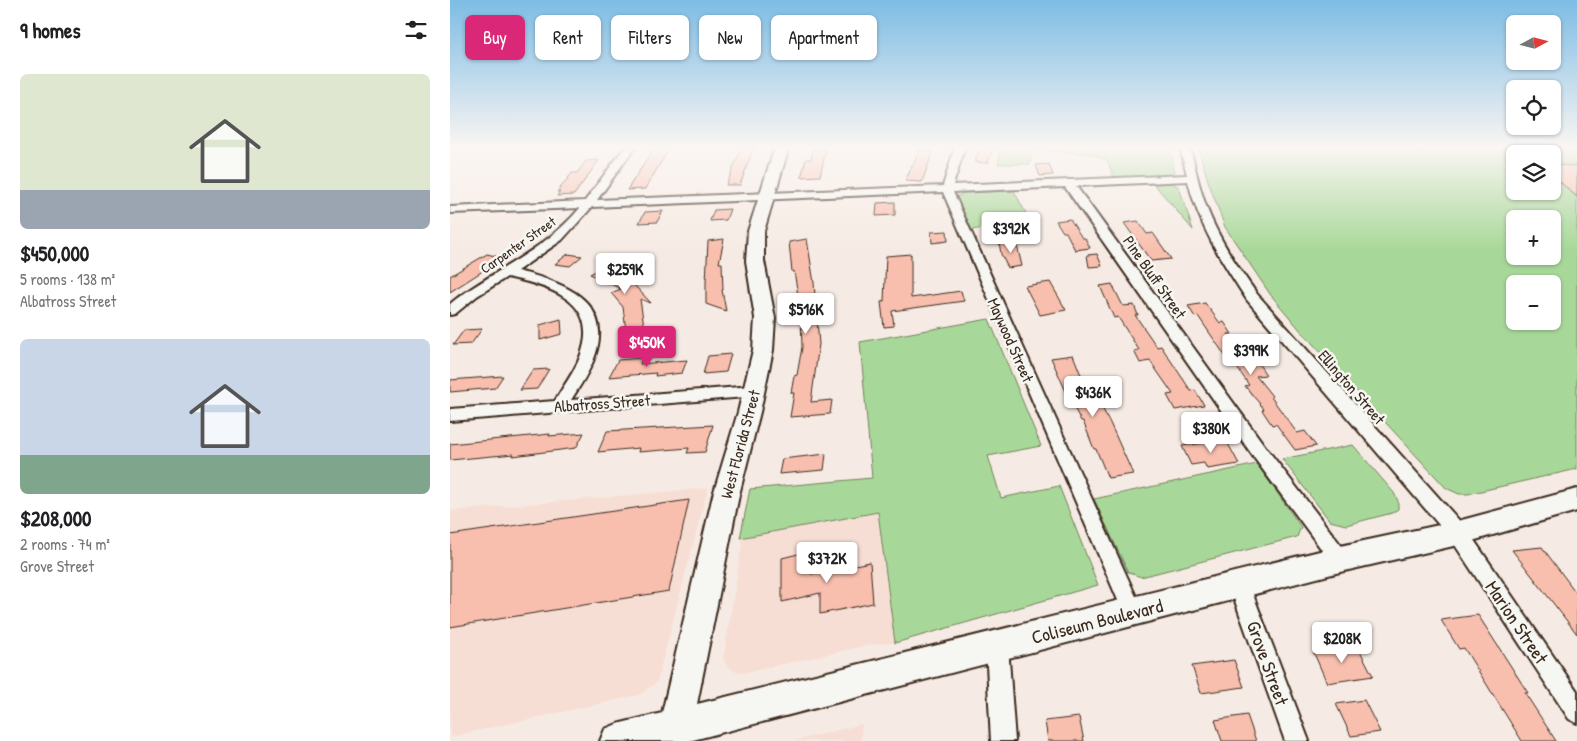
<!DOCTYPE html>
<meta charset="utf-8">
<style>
body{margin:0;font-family:"Patrick Hand",sans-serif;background:#f2f2f2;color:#202124;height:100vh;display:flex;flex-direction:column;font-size:19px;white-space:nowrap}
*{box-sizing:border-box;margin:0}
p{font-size:16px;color:#757577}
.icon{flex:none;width:28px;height:28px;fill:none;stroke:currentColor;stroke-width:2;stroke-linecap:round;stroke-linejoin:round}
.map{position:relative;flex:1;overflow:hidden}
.details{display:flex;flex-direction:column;background:#fff;width:450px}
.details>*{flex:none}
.hud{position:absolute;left:15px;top:15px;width:475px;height:45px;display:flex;gap:10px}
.needle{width:32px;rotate:83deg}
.controls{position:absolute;left:1056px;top:15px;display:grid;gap:10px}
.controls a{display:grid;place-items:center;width:55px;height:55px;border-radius:8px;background:#fff;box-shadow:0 1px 4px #0004;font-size:25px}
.price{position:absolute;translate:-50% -42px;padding:0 11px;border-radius:5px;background:#fff;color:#222;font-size:16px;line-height:32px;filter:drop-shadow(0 1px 2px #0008)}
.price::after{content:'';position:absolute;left:50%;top:30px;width:15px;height:11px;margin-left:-8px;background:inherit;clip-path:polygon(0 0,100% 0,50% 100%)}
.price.current{background:#db2777;color:#fff}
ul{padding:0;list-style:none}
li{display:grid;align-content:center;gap:10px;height:265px;padding:0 20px}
li span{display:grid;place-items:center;height:155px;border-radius:8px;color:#555}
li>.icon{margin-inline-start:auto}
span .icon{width:90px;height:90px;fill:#fffc;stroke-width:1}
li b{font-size:21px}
h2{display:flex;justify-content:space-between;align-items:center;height:60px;padding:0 20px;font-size:21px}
.chip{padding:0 18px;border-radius:8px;background:#fff;box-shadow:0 1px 4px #0004;font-size:18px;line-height:45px}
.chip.current{background:#db2777;color:#fff}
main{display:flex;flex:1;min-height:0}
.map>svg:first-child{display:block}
.built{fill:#f7ded4}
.green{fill:#a8d899;stroke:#72815c;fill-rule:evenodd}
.building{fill:#f8bfae;stroke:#3b2a1e}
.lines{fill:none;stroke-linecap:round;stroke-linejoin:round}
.minor-casing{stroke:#3b2a1e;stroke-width:4}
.secondary-casing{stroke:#3b2a1e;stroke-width:4}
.minor{fill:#f6f6f2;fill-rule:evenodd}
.secondary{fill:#f6f6f2;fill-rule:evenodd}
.labels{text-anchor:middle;stroke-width:5;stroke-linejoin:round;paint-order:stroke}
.far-street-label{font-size:14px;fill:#3b2a1e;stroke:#f6f6f2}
.street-label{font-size:16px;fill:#3b2a1e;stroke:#f6f6f2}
.near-street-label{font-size:19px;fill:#3b2a1e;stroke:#f6f6f2}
</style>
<main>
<section class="details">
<h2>9 homes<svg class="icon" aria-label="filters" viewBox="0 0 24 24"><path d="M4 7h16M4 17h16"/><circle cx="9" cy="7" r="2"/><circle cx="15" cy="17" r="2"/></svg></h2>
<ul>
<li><span style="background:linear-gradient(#dfe7d0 75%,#9aa5b1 0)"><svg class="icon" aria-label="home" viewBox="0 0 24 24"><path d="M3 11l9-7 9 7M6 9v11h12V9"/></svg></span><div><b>$450,000</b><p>5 rooms · 138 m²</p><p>Albatross Street</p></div></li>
<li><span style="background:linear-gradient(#c9d6e8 75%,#7fa58c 0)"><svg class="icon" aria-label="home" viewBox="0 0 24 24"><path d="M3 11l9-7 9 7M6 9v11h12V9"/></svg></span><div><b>$208,000</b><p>2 rooms · 74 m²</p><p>Grove Street</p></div></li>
</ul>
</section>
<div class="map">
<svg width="1127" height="741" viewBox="0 0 1127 741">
<rect width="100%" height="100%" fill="#f6ebe4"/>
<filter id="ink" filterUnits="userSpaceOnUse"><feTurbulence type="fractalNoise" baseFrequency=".02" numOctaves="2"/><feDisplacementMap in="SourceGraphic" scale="10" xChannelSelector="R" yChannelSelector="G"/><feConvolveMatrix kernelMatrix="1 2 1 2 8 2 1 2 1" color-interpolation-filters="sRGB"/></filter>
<g filter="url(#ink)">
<!-- built -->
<path class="built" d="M258,488l-51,194 -18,13 -189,42v-226z
M428,512l17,131 -25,2 -126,28 -10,-2 -7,-5 -4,-7 19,-115 -2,-6z
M412,724l-1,17h-67z"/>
<!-- green -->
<path class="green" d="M551,147h169l5,26 -3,3 -58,2 -7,-18 -17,-6 -58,-4 -2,14h-32z
M748,147h379v322l-109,25h-9l-13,-6 -145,-157 -31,-37 -45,-67 -16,-43zM1065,154h37v37h-37zM1065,219h37v37h-37zM1065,284h37v37h-37z
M721,183l8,4 14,43 -39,-46z
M564,191l16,30 -59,9 -15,-32 7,-5z
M539,319l52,127 -53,10 13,42 58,-12 39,99 -203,58 -17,-131 -138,26 10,-49 122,-11 -12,-136z
M903,445l41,48 4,8v8l-6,4 -46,12 -16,-4 -48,-62z
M807,464l44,63 -4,10 -156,40 -13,-5 -34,-73z"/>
<!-- building -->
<path class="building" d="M205,147h15l-25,42 -18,1z
M292,147h12l-14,38h-14z
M530,147h13l-5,16 -13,-1z
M376,149l-6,27 -19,1 5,-18h5l2,-9z
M470,150l13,1 -11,31 -17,-1z
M149,160l-25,35 -17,1 3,-4h-3l15,-19h5l9,-12z
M599,164l4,11 -13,1 -4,-11z
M1102,165l25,1v31l-25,-22z
M445,202v13l-19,1 1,-13z
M280,209l-4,11 -16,1 4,-11z
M213,211l-6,11 -18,1 6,-11z
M620,219l12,19h3l5,10 -15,2 -9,-18h-3l-7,-11z
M688,221l9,13 6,-1 18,26 -20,2 -27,-38z
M497,231l1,10 -16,2 -1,-11z
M274,239l-5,24h3l1,27h-1l4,21 -20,-7v-22l2,-41z
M357,239l7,44 5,61 -8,58 21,-2 -2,14 -40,3 4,-24h-3l3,-17 3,-1 5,-28 -1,-33 -7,-43 -2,1 -3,-30z
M566,241l6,25 -14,2 -7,-14 -2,-12z
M37,254l16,4 -53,34v-16z
M118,254l14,2 -12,10 -15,-2z
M461,254v44l50,-7 3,10 -72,10 2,15 -10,1 -3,-25 3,-1 2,-45z
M647,254l5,12 -13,1 -2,-12z
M159,264l11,6 31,33 -11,-4 4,27 -18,5 -3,-24 -12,-14 10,-4 -31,-15z
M600,282l16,28 -26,5 -15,-29z
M662,284l11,22 11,-1 4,10h-3l22,32 4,-1 30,45 4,-1 9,15 -29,5 -8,-15 6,-1 -23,-33 -10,2 -6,-12 5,-1 -21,-33 -4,1 -14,-32z
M755,303l15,20 4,-1 8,12h-4l20,25 7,-1 11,17 -10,1 16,20 -1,1 26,36 8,-2 11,15 -21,4 -19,-26 -4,1 -10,-15 2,-1 -19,-23 4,-1 -20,-29 -3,1 -28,-41 -3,1 -7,-11z
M111,319l1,15 -22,6v-15z
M32,329l-11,15 -18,1 11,-15z
M281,354l-5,18 -23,2 5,-18z
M623,355l8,20h2l10,22 3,-1 14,27 23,51 -25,4 -12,-29h-2l-11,-28h-2l-12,-23 -18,-40z
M192,358l-2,6 47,-4 -5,13 -27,3 1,-3 -47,4 9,-17z
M99,369l-12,20 -17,1 13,-20z
M53,376l-8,12 -45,4v-12z
M263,425l-8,27 -18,1 2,-5 -51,4 1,-4 -41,4 9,-21z
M134,433l-8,15 -63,8 1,-2 -64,6v-16l100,-10 -1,2z
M776,440l13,24 -32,5 -3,-6 -13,2 -9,-19z
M376,454l-2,16 -45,4 3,-15z
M239,500l-20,91 -219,36v-92z
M1092,547l35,47v40l-65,-84z
M360,551l1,23 59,-12 3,41 -53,11v-21l-38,9v-44z
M1028,615l50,78h-3l31,48h-34l-58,-93 -5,1 -18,-29z
M907,645l16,31 -46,7 -14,-32z
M784,660l10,27 -43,6 -9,-27z
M914,700l16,32 -29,4 -15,-32z
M797,715l9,26h-34l-7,-21z
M629,717l5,24h-36l-3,-20z"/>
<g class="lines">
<!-- minor casing -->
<g class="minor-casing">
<path id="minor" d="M175,147h10l-38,53 346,-14 12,-39h10l-12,38 234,-10 -7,-28h10c5,20 9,40 16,59 12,32 31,60 51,88l208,233 112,164v32l-8,-4 -118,-180 -204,-239c-25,-38 -48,-74 -59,-119l-112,5 191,263 80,104 3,6 -3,6 -7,3 -7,-3 -78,-106 -190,-272 -112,5 190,420 -3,7 -7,3 -7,-3 -183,-427 -351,15 -30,33 -45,31c42,10 98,28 78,85 -5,15 -15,30 -24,44l182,-14 5,2 3,4 -3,4 -308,25v-12l105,-8c8,-15 19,-28 25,-44 22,-56 -31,-71 -73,-80l-30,19 -22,18 -5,1v-11l6,-5c42,-31 90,-50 124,-91l-130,5v-6l135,-6z
M962,147h10l1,1 -5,3z
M789,574l7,3 3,7 60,157h-24l-56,-157 3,-7z
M547,635l8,3 3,8 7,95h-24l-5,-95 3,-8z"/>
</g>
<!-- secondary casing -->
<g class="secondary-casing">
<path id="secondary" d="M325,147h14l-25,84v30l11,57 -2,32 -13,62 -21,83 -42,209 643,-158 118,-25 119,-32v22l-119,34 -118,27 -651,169h-89l5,-12 12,-5 45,-11 51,-218 25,-83 15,-62 2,-32 -9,-57 2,-30z"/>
</g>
<!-- minor -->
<use href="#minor" class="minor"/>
<!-- secondary -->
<use href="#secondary" class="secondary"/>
</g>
</g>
<!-- sky -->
<linearGradient id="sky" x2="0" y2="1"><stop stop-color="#7dbce4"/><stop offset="0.59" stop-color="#fbf6f3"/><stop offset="1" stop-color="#fbf6f3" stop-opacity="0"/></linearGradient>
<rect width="1127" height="250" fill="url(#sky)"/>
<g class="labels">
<!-- far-street labels -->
<g class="far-street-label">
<text transform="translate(68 245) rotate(-35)" y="5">Carpenter Street</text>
</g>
<!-- street labels -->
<g class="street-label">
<text transform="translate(705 277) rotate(55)" y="6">Pine Bluff Street</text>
<text transform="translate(561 340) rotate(66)" y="6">Maywood Street</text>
<text transform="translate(902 387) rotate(49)" y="6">Ellington Street</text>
<text transform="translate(152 403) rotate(-4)" y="6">Albatross Street</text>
<text transform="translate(290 444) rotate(-75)" y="6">West Florida Street</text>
</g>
<!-- near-street labels -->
<g class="near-street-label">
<text transform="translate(647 621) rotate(-14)" y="7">Coliseum Boulevard</text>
<text transform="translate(1067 622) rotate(56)" y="7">Marion Street</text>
<text transform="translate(818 663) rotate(70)" y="7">Grove Street</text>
</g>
</g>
</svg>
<div class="controls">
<a><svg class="needle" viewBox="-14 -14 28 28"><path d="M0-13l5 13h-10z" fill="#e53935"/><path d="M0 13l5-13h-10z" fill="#757577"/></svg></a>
<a><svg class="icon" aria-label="locate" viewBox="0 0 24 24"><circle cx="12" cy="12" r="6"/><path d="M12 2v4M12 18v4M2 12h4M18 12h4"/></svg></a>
<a><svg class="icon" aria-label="layers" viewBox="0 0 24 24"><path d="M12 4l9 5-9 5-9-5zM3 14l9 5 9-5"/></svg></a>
<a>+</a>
<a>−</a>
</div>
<b class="price" style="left:561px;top:254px">$392K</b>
<b class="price" style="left:175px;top:295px">$259K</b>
<b class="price" style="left:356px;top:335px">$516K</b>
<b class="price current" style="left:197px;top:368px">$450K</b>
<b class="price" style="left:801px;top:376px">$399K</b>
<b class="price" style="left:643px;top:418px">$436K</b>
<b class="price" style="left:761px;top:454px">$380K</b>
<b class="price" style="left:377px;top:584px">$372K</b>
<b class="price" style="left:892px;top:664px">$208K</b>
<div class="hud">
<a class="chip current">Buy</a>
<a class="chip">Rent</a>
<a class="chip">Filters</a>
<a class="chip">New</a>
<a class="chip">Apartment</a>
</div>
</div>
</main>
